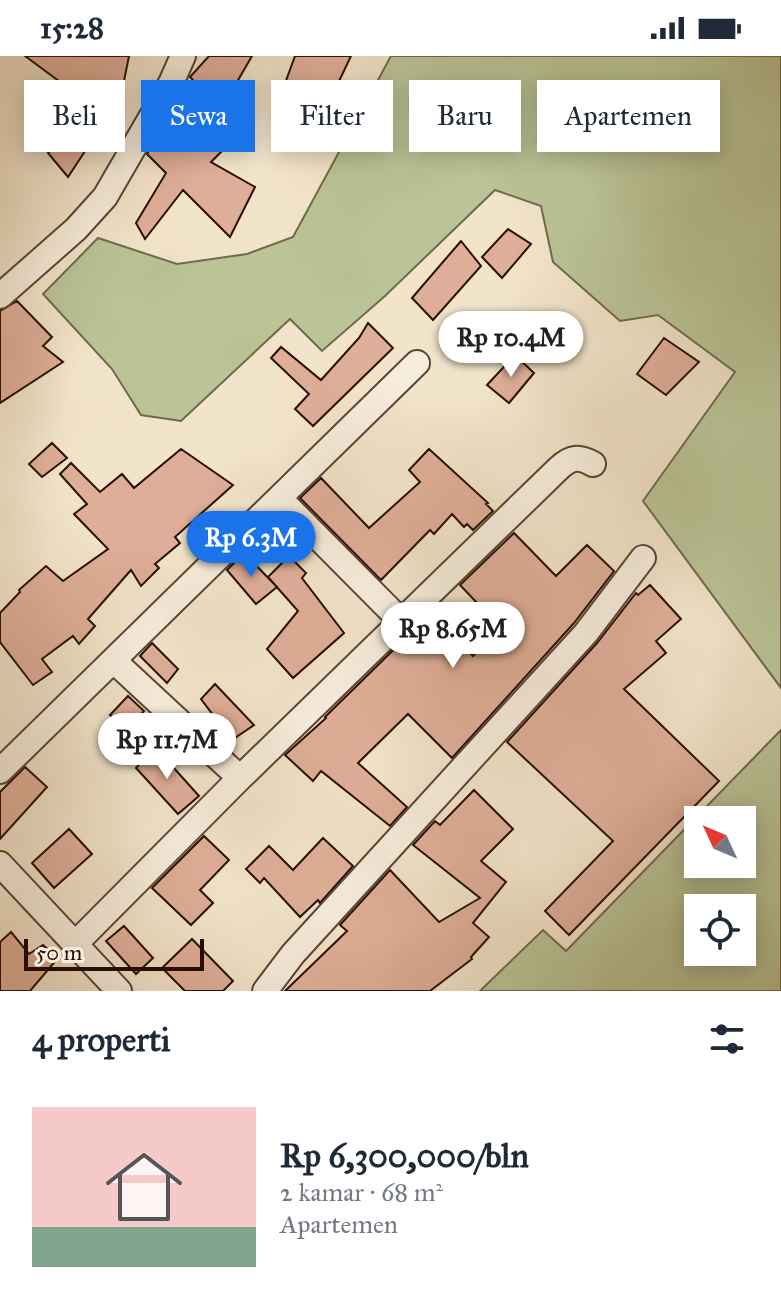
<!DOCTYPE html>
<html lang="id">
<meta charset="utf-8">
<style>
body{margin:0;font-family:"IM FELL Great Primer",serif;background:#f6f6f7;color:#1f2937;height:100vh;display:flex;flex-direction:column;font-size:30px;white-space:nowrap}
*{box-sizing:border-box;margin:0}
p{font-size:26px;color:#747a83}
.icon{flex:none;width:44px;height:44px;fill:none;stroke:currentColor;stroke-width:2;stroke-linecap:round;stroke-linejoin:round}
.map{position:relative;height:935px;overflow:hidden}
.drawer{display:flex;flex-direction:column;background:#fff;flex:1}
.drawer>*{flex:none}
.hud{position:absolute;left:24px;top:24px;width:734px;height:72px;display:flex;gap:16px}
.needle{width:52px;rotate:314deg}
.fabs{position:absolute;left:684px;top:750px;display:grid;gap:16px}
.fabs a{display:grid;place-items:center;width:72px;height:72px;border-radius:0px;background:#fff;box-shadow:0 4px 20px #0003;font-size:40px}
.scale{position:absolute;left:24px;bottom:20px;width:180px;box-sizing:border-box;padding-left:8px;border:4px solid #270f03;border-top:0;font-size:22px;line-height:28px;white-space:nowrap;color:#270f03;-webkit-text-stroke:6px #f7eddd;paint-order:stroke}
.price{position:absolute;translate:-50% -68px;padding:0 18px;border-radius:28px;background:#fff;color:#222;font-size:26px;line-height:52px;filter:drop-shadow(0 2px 4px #0008)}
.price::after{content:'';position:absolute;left:50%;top:48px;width:24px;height:18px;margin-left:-12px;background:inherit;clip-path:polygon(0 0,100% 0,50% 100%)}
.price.current{background:#1a73e8;color:#fff}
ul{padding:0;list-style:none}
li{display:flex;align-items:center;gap:24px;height:200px;padding:0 32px}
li+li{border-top:2px solid #e0e1e3}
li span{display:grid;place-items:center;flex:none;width:224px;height:160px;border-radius:0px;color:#555}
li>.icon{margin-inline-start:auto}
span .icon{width:96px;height:96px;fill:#fffc;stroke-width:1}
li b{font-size:34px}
h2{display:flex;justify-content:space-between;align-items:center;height:96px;padding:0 32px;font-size:34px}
.chip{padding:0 28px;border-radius:0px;background:#fff;box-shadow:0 4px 20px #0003;font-size:28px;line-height:72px}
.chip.current{background:#1a73e8;color:#fff}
.status{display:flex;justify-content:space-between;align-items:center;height:56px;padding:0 40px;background:#fff;direction:ltr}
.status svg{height:22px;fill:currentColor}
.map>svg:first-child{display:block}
.green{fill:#bac497;stroke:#706a4d;stroke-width:2;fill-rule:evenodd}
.building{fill:#dfae98;stroke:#270f03;stroke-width:2}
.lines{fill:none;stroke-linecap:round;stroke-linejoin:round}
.street-casing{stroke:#5a4435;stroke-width:28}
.street{stroke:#f7eddd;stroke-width:24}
</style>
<div class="status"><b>15:28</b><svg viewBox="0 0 49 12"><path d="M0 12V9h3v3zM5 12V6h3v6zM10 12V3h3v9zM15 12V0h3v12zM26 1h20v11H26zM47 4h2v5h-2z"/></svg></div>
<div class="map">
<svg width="781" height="935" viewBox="0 0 781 935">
<rect width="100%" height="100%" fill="#f2e4ca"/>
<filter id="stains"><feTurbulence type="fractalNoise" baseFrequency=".0025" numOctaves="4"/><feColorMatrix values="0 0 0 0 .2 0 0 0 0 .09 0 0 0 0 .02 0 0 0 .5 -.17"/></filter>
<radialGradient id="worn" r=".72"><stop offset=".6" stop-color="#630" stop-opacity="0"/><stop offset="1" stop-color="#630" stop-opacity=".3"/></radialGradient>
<!-- green -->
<path class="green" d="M391,0h390v632l-138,-187 92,-129 -77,-57 -38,6 -67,-59 -12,-56 -46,-16 -110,106 -63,55 -32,-32 -109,102 -40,-6 -29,-46 -69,-75 55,-56 79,26 70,-10 46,-17z
M781,674v261h-301l63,-61 23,21zM698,764h44v44h-44zM698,852h44v44h-44z"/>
<!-- building -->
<path class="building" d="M25,0h104l-6,30 -28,29 6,5 -11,16 3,3 -25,38 -20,-24 15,-17 -13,-10 25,-33z
M209,0h43l-15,26 5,3 -23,41 14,14 -22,22 44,25 -25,50 -47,-47 -38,49 -9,-16 30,-50 -19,-19 31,-53 17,-19 -5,-5z
M295,0h56l-29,61 -43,-17z
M508,173l23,15 -29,34 -20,-21z
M461,185l20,25 -48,54 -21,-22z
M17,245l35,36 -9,9 20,16 -63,41v-92z
M368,267l25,25 -80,78 -18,-17 14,-15 -38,-36 10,-11 40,33 38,-42z
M664,282l35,24 -33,33 -29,-21z
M515,299l19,18 -25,30 -22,-18z
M52,387l15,15 -25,19 -13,-13z
M181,393l52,36 -58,52 5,6 -25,21 4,4 -18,18 -10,-16 -43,49 7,7 -16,18 -6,-8 -31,23 10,13 -19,13 -33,-43v-29l20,-21 -1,-2 27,-24 17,15 45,-32 -34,-35 13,-10 -27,-30 11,-11 29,29 22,-18 12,14z
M429,393l59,54 -2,1 7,7 -20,19 -6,-6 -3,3 -12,-13 -18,20 -4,-4 -49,50 -81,-82 21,-20 48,50 51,-46 -11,-12z
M514,477l42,43 31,-31 27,26 -40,52 -122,135 -44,-44 -50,49 49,44 -17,19 -69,-55 -8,10 -28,-26 41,-37 -1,-1 107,-105 41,44 27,-29 -40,-42z
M244,497l33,34 -21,17 -29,-34z
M289,500l17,17 -4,5 42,55 -51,45 -26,-29 31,-38 -30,-34z
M650,529l31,34 -25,22 10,12 -42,36 95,92 -150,154 -24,-24 68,-70 -106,-99 90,-99 39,-50 2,2z
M152,587l26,26 -11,14 -27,-27z
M215,628l39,41 -22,15 -31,-41z
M128,640l16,15 -17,20 -17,-16z
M155,691l44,49 -21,18 -42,-46z
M25,711l22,20 -47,52v-47z
M474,734l39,39 -32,32 25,21 -33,41 16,14 -18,20 1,2 -42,32h-145l62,-60 -7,-6 50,-55 49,52 41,-24 -67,-53 22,-24 5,4z
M69,773l23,25 -38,34 -22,-25z
M204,780l25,24 -29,30 13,13 -22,22 -39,-37z
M323,782l30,28 -33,37 -2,-3 -18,17 -36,-39 -4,5 -14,-14 23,-23 24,24z
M124,870l29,32 -17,16 -30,-33z
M11,876l18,22 14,-9 15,13 -28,33h-30v-49z
M192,883l41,42 -10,10h-38l-23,-23z"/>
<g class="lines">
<!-- street casing -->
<g class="street-casing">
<path id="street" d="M0,240l76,-67 29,-32 66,-114 12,-27
M279,442l122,123
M114,605l126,117
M0,715l417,-408
M0,808l119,127
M75,888l165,-166 319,-310c12,-11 20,-12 34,-4
M265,935l28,-37 293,-321 57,-75"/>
</g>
<!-- street -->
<use href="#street" class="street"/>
</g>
<rect width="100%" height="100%" filter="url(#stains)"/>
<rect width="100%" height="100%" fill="url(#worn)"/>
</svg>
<div class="fabs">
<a><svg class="needle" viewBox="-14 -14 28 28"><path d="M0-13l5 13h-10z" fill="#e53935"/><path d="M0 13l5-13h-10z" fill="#747a83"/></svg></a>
<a><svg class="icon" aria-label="locate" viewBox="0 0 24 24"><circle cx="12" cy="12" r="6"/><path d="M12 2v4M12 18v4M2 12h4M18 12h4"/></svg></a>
</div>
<div class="scale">50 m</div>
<b class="price" style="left:511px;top:323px">Rp 10.4M</b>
<b class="price current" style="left:251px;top:523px">Rp 6.3M</b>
<b class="price" style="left:453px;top:614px">Rp 8.65M</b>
<b class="price" style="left:167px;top:725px">Rp 11.7M</b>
<div class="hud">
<a class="chip">Beli</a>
<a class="chip current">Sewa</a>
<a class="chip">Filter</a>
<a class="chip">Baru</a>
<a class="chip">Apartemen</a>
</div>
</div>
<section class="drawer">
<h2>4 properti<svg class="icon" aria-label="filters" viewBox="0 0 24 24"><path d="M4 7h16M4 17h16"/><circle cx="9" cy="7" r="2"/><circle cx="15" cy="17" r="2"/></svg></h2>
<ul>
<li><span style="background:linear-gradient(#f6c9c9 75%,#7fa58c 0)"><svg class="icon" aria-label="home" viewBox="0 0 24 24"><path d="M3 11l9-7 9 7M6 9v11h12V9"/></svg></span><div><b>Rp 6,300,000/bln</b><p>2 kamar · 68 m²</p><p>Apartemen</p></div></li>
</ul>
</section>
